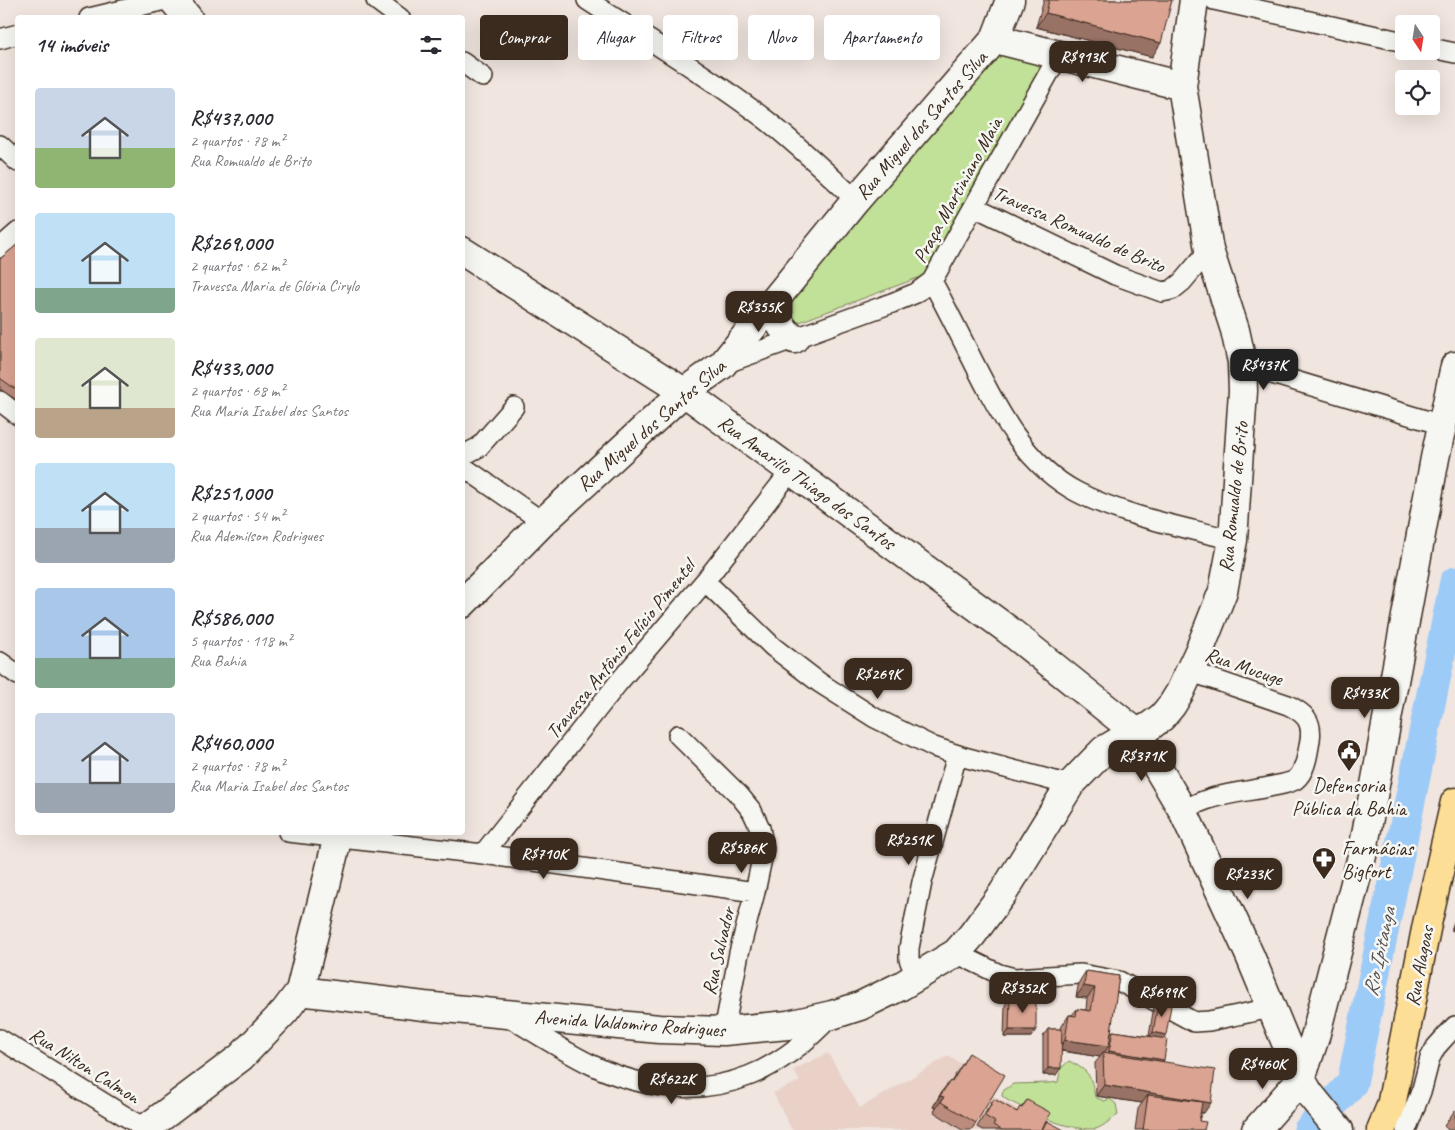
<!DOCTYPE html>
<html lang="pt">
<meta charset="utf-8">
<style>
body{margin:0;font-family:Caveat,sans-serif;background:#f7f7f7;color:#2b2b33;height:100vh;display:flex;flex-direction:column;font-size:19px;white-space:nowrap}
*{box-sizing:border-box;margin:0}
p{font-size:16px;color:#7c7c81}
.icon{flex:none;width:28px;height:28px;fill:none;stroke:currentColor;stroke-width:2;stroke-linecap:round;stroke-linejoin:round}
.map{position:relative;flex:1;overflow:hidden}
.side{position:absolute;left:15px;top:15px;width:450px;height:820px;display:flex;flex-direction:column;background:#fff;border-radius:5px;box-shadow:0 5px 20px #0002}
.side>*{flex:none}
.hud{position:absolute;left:480px;top:15px;width:475px;height:45px;display:flex;gap:10px}
.needle{width:32px;rotate:168deg}
.tools{position:absolute;left:1395px;top:15px;display:grid;gap:10px}
.tools a{display:grid;place-items:center;width:45px;height:45px;border-radius:5px;background:#fff;box-shadow:0 5px 20px #0002;font-size:25px}
.price{position:absolute;translate:-50% -42px;padding:0 11px;border-radius:10px;background:#3b2a1e;color:#fff;font-size:16px;line-height:32px;filter:drop-shadow(0 1px 2px #0008)}
.price::after{content:'';position:absolute;left:50%;top:30px;width:15px;height:11px;margin-left:-8px;background:inherit;clip-path:polygon(0 0,100% 0,50% 100%)}
.price.active{background:#222;color:#fff}
ul{padding:0;list-style:none}
li{display:flex;align-items:center;gap:15px;height:125px;padding:0 20px}
li span{display:grid;place-items:center;flex:none;width:140px;height:100px;border-radius:5px;color:#555}
li>.icon{margin-inline-start:auto}
span .icon{width:60px;height:60px;fill:#fffc;stroke-width:1}
li b{font-size:21px}
h2{display:flex;justify-content:space-between;align-items:center;height:60px;padding:0 20px;font-size:21px}
.chip{padding:0 18px;border-radius:5px;background:#fff;box-shadow:0 5px 20px #0002;font-size:18px;line-height:45px}
.chip.active{background:#3b2a1e;color:#fff}
.map>svg:first-child{display:block}
.built{fill:#e9d1c8}
.green{fill:#c1e098;stroke:#7e855b}
.lines{fill:none;stroke-linecap:round;stroke-linejoin:round}
.river{stroke:#9dcbf8;stroke-width:31}
.street-casing{stroke:#3b2a1e;stroke-width:22}
.secondary-casing{stroke:#3b2a1e;stroke-width:31}
.primary-casing{stroke:#3b2a1e;stroke-width:31}
.street{stroke:#f6f6f2;stroke-width:19}
.secondary{stroke:#f6f6f2;stroke-width:28}
.primary{stroke:#fcde96;stroke-width:28}
.wall{fill:#bb8c7e;stroke:#3b2a1e}
.shaded-wall{fill:#997266;stroke:#3b2a1e}
.building{fill:#daa392;stroke:#3b2a1e}
.labels{text-anchor:middle;stroke-width:5;stroke-linejoin:round;paint-order:stroke}
.street-label{font-size:20px;fill:#3b2a1e;stroke:#f6f6f2}
.poi-label{font-size:20px;fill:#3b2a1e;stroke:#f6f6f2}
.water-label{font-size:21px;font-style:italic;fill:#545254;stroke:#f6f6f2}
</style>
<div class="map">
<svg width="1455" height="1130" viewBox="0 0 1455 1130">
<rect width="100%" height="100%" fill="#f0e5df"/>
<filter id="ink" filterUnits="userSpaceOnUse"><feTurbulence type="fractalNoise" baseFrequency=".02" numOctaves="2"/><feDisplacementMap in="SourceGraphic" scale="10" xChannelSelector="R" yChannelSelector="G"/><feConvolveMatrix kernelMatrix="1 2 1 2 8 2 1 2 1" color-interpolation-filters="sRGB"/></filter>
<g filter="url(#ink)">
<!-- built -->
<path class="built" d="M828,1053l32,55 88,-52 50,29 -6,10 66,35h-266l-19,-37 27,-12 -7,-11z"/>
<!-- green -->
<path class="green" d="M1002,53l53,12 -132,211 -129,48 -14,-14z
M1069,1061c20,10 22,14 26,36l9,4 6,-2 6,5 2,11c-8,4 -14,12 -23,14 -31,1 -61,-16 -88,-29l-5,-4 1,-5 10,-7 36,-1 9,-1 3,-14z"/>
<g class="lines">
<!-- river -->
<path class="river" d="M1309,1130l43,-47 103,-501"/>
<!-- street casing -->
<g class="street-casing">
<path id="street" d="M376,0l24,18
M587,0c60,39 121,76 178,119 32,25 61,53 91,81
M1214,0l190,42
M89,18l76,-18
M0,39l18,-5
M1431,48l24,5
M462,62l21,15
M0,145l18,17
M975,207l140,68 47,17 10,-2 10,-8 27,-32
M0,248l18,-16
M932,281c14,26 27,52 40,78 25,50 53,106 105,133 46,24 106,35 156,48
M724,364l168,-61 24,-10 16,-12 127,-226
M1242,365l200,60
M0,401l18,14
M462,456l17,-9 35,-40
M462,466l81,56
M705,581l68,66 47,36 55,35 59,29 30,10 106,28
M0,662l18,13
M678,735l61,60 13,16 8,17 4,21 -9,43 -16,61 -15,78
M1183,811c26,-17 57,-18 86,-24 8,-2 19,-3 26,-7 11,-8 13,-28 15,-40 3,-20 -6,-27 -22,-35l-99,-34
M288,832l195,22 272,38
M483,854l135,-171 87,-102 86,-110
M956,953l43,21 15,4 67,-4 38,7 75,41 15,-1 62,-13
M916,977l-7,-18v-11l13,-66 35,-127
M509,1017c27,16 54,34 83,48 18,9 38,15 57,19 76,14 132,-14 183,-69
M0,1039l146,90
M1406,1130l16,-41 8,-31 6,-11 19,-21"/>
</g>
<!-- secondary casing -->
<g class="secondary-casing">
<path id="secondary" d="M173,0l15,18
M995,39l187,47
M462,251l222,141 323,237 130,104 46,78 67,145 51,123 8,14 30,37
M775,300c0,18 5,28 19,39
M462,604l81,-82 141,-130 38,-27 134,-165 139,-161 15,-39
M300,991l124,15 235,23 65,2 64,-6 44,-10 28,-9 41,-20 55,-33 16,-18 31,-42 67,-108 34,-35 17,-10 29,-14 12,-9 10,-12 8,-13 20,-43 23,-58 10,-51 10,-149 -1,-29 -7,-32 -26,-80 -27,-164 12,-86
M144,1130l97,-73 44,-46 15,-20 39,-159
M1256,1130l45,-51 14,-42 47,-181 73,-398 20,-92"/>
</g>
<!-- primary casing -->
<g class="primary-casing">
<path id="primary" d="M1381,1130l10,-24 36,-182 28,-122"/>
</g>
<!-- street -->
<use href="#street" class="street"/>
<!-- secondary -->
<use href="#secondary" class="secondary"/>
<!-- primary -->
<use href="#primary" class="primary"/>
</g>
<!-- wall -->
<path class="wall" d="M1044,0h128l-20,57 -116,-30z
M18,244v157l-18,-12v-130z
M1455,919v12l-4,-1z
M1086,971l33,5 -9,58 3,-3 36,5 5,-30 5,-7 7,36 -2,4 -1,23 41,51h-3l-2,8 5,9h-69l3,-21 4,-6 -46,-7 -1,-33 5,-6 -39,-6 -5,24h-13v-39l5,-7h13l1,-3 7,-11h3l5,-6 9,1 1,-12 -11,-1 3,-15z
M1010,998l21,39h-27l1,-32z
M969,1053l7,70 -5,7h-9l-28,-18 2,-4 -3,-1 9,-16 8,-10 1,1z
M994,1099l23,13 3,-5 1,1 6,-8 14,30h-58l-6,-3 10,-17z
M1455,1110v20h-7l-4,-4z"/>
<!-- shaded-wall -->
<path class="shaded-wall" d="M1046,13l115,30 -9,14 -116,-30z
M1455,925v6l-4,-1z
M1084,986l11,2 -8,10 -11,-1z
M1009,1030h27l-5,7h-27z
M1153,1032l13,3 -5,7 -13,-3z
M1065,1040l44,6 -6,8v-2l-3,5 -42,-7z
M1109,1051l55,9 -5,7 -55,-8z
M1048,1068h13l-5,7h-13z
M1104,1085l107,18 -7,10 -57,-9 1,-9 -6,8 -46,-7z
M940,1096l4,1 -8,11 -3,-1z"/>
<!-- building -->
<path class="building" d="M1049,0h123l-11,43 -115,-30z
M18,244v147l-18,-13v-119z
M1086,971l33,5 -10,70 -44,-6 4,-25 7,1 1,-7 14,2 4,-23 -11,-2z
M1010,998h26v32h-27z
M1159,999l12,7 -5,29 -13,-3z
M1048,1029h14l-1,39h-13z
M1113,1031l54,8 -3,21 -55,-9z
M1103,1052l112,18 -4,33 -107,-18z
M969,1053l36,22 -29,48 -35,-21 3,-5 -4,-1 10,-15 2,1z
M1148,1095l54,7 -3,19 7,1 -2,8h-61z
M994,1099l23,13 3,-5 2,1 5,-8 24,13 -10,17h-39l-9,-5 2,-3 -10,-6z
M1047,1121l17,9h-22z"/>
</g>
<!-- icons -->
<defs>
<g id="civic-pin" transform="scale(1.25)"><path d="M0 17L-7.5 6A9.5 9.5 0 1 1 7.5 6Z" fill="#3b2a1e" stroke="#f6f6f2"/><path d="M-.6-6.5H3V-4.5H.6V-3L4-1V1h2V6H-6V1h2V-1L-.6-3ZM-1.2 2.5V6h2.4V2.5Z" fill="#fff"/></g>
<g id="pharmacy-pin" transform="scale(1.25)"><path d="M0 17L-7.5 6A9.5 9.5 0 1 1 7.5 6Z" fill="#3b2a1e" stroke="#f6f6f2"/><path d="M-2-6h4v4h4v4h-4v4h-4v-4h-4v-4h4Z" fill="#fff"/></g>
</defs>
<g fill-rule="evenodd">
<use href="#civic-pin" x="1349" y="751"/>
<use href="#pharmacy-pin" x="1324" y="859"/>
</g>
<g class="labels">
<!-- street labels -->
<g class="street-label">
<text transform="translate(921 125) rotate(-49)" y="7">Rua Miguel dos Santos Silva</text>
<text transform="translate(957 190) rotate(-61)" y="7">Praça Martiniano Maia</text>
<text transform="translate(1079 229) rotate(24)" y="7">Travessa Romualdo de Brito</text>
<text transform="translate(651 425) rotate(-41)" y="7">Rua Miguel dos Santos Silva</text>
<text transform="translate(807 482) rotate(36)" y="7">Rua Amarilio Thiago dos Santos</text>
<text transform="translate(1233 497) rotate(-84)" y="7">Rua Romualdo de Brito</text>
<text transform="translate(620 649) rotate(-51)" y="7">Travessa Antônio Felício Pimentel</text>
<text transform="translate(1244 666) rotate(19)" y="7">Rua Mucuge</text>
<text transform="translate(718 951) rotate(-77)" y="7">Rua Salvador</text>
<text transform="translate(1419 966) rotate(-79)" y="7">Rua Alagoas</text>
<text transform="translate(630 1023) rotate(4)" y="7">Avenida Valdomiro Rodrigues</text>
<text transform="translate(85 1065) rotate(32)" y="7">Rua Nilton Calmon</text>
</g>
<!-- poi labels -->
<g class="poi-label">
<text x="1349" y="792">Defensoria<tspan x="1349" dy="23">Pública da Bahia</tspan></text>
<text x="1342" y="855" text-anchor="start">Farmácias<tspan x="1342" dy="23">Bigfort</tspan></text>
</g>
<!-- water labels -->
<g class="water-label">
<text transform="translate(1379 952) rotate(-78)" y="7">Rio Ipitanga</text>
</g>
</g>
</svg>
<div class="tools">
<a><svg class="needle" viewBox="-14 -14 28 28"><path d="M0-13l5 13h-10z" fill="#e53935"/><path d="M0 13l5-13h-10z" fill="#7c7c81"/></svg></a>
<a><svg class="icon" aria-label="locate" viewBox="0 0 24 24"><circle cx="12" cy="12" r="6"/><path d="M12 2v4M12 18v4M2 12h4M18 12h4"/></svg></a>
</div>
<b class="price" style="left:1083px;top:83px">R$913K</b>
<b class="price" style="left:759px;top:333px">R$355K</b>
<b class="price active" style="left:1264px;top:391px">R$437K</b>
<b class="price" style="left:878px;top:700px">R$269K</b>
<b class="price" style="left:1365px;top:719px">R$433K</b>
<b class="price" style="left:1142px;top:782px">R$371K</b>
<b class="price" style="left:909px;top:866px">R$251K</b>
<b class="price" style="left:742px;top:874px">R$586K</b>
<b class="price" style="left:544px;top:880px">R$710K</b>
<b class="price" style="left:1248px;top:900px">R$233K</b>
<b class="price" style="left:1023px;top:1014px">R$352K</b>
<b class="price" style="left:1162px;top:1018px">R$699K</b>
<b class="price" style="left:1263px;top:1090px">R$460K</b>
<b class="price" style="left:672px;top:1105px">R$622K</b>
<div class="hud">
<a class="chip active">Comprar</a>
<a class="chip">Alugar</a>
<a class="chip">Filtros</a>
<a class="chip">Novo</a>
<a class="chip">Apartamento</a>
</div>
<section class="side">
<h2>14 imóveis<svg class="icon" aria-label="filters" viewBox="0 0 24 24"><path d="M4 7h16M4 17h16"/><circle cx="9" cy="7" r="2"/><circle cx="15" cy="17" r="2"/></svg></h2>
<ul>
<li><span style="background:linear-gradient(#c9d6e8 60%,#8fb573 0)"><svg class="icon" aria-label="home" viewBox="0 0 24 24"><path d="M3 11l9-7 9 7M6 9v11h12V9"/></svg></span><div><b>R$437,000</b><p>2 quartos · 78 m²</p><p>Rua Romualdo de Brito</p></div></li>
<li><span style="background:linear-gradient(#bfe0f5 75%,#7fa58c 0)"><svg class="icon" aria-label="home" viewBox="0 0 24 24"><path d="M3 11l9-7 9 7M6 9v11h12V9"/></svg></span><div><b>R$269,000</b><p>2 quartos · 62 m²</p><p>Travessa Maria de Glória Cirylo</p></div></li>
<li><span style="background:linear-gradient(#dfe7d0 70%,#b9a48a 0)"><svg class="icon" aria-label="home" viewBox="0 0 24 24"><path d="M3 11l9-7 9 7M6 9v11h12V9"/></svg></span><div><b>R$433,000</b><p>2 quartos · 68 m²</p><p>Rua Maria Isabel dos Santos</p></div></li>
<li><span style="background:linear-gradient(#bfe0f5 65%,#9aa5b1 0)"><svg class="icon" aria-label="home" viewBox="0 0 24 24"><path d="M3 11l9-7 9 7M6 9v11h12V9"/></svg></span><div><b>R$251,000</b><p>2 quartos · 54 m²</p><p>Rua Ademilson Rodrigues</p></div></li>
<li><span style="background:linear-gradient(#a9c7e8 70%,#7fa58c 0)"><svg class="icon" aria-label="home" viewBox="0 0 24 24"><path d="M3 11l9-7 9 7M6 9v11h12V9"/></svg></span><div><b>R$586,000</b><p>5 quartos · 118 m²</p><p>Rua Bahia</p></div></li>
<li><span style="background:linear-gradient(#c9d6e8 70%,#9aa5b1 0)"><svg class="icon" aria-label="home" viewBox="0 0 24 24"><path d="M3 11l9-7 9 7M6 9v11h12V9"/></svg></span><div><b>R$460,000</b><p>2 quartos · 78 m²</p><p>Rua Maria Isabel dos Santos</p></div></li>
</ul>
</section>
</div>
